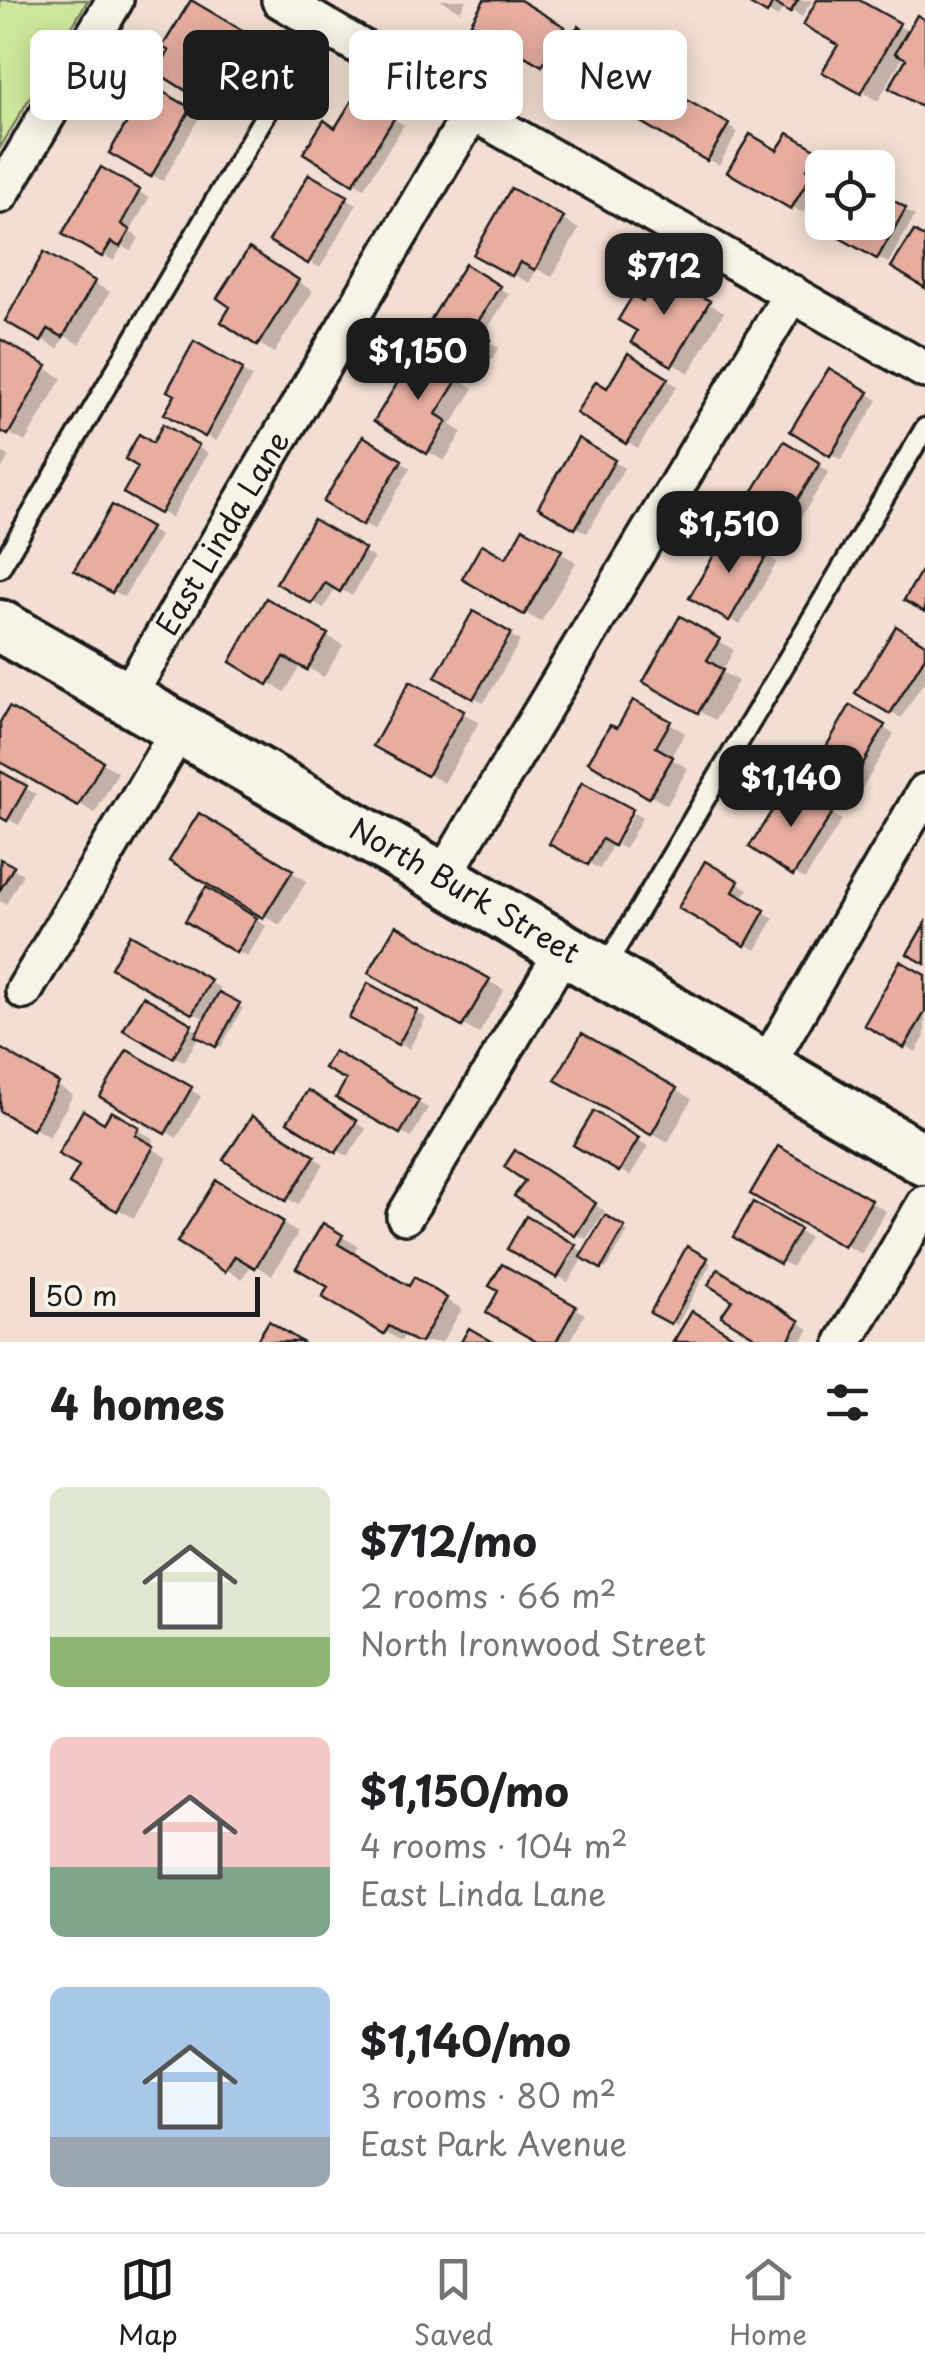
<!DOCTYPE html>
<meta charset="utf-8">
<style>
body{margin:0;font-family:"Playpen Sans",sans-serif;background:#f2f2f2;color:#202124;height:100vh;display:flex;flex-direction:column;font-size:38px;white-space:nowrap}
*{box-sizing:border-box;margin:0}
p{font-size:32px;color:#757577}
.icon{flex:none;width:55px;height:55px;fill:none;stroke:currentColor;stroke-width:2;stroke-linecap:round;stroke-linejoin:round}
.map{position:relative;height:1342px;overflow:hidden}
.side{display:flex;flex-direction:column;background:#fff;flex:1}
.side>*{flex:none}
.banner{position:absolute;left:30px;top:30px;width:865px;height:90px;display:flex;gap:20px}
.controls{position:absolute;left:805px;top:150px;display:grid;gap:20px}
.controls a{display:grid;place-items:center;width:90px;height:90px;border-radius:15px;background:#fff;box-shadow:0 5px 25px #0003;font-size:50px}
.scale{position:absolute;left:30px;bottom:25px;width:230px;box-sizing:border-box;padding-left:10px;border:5px solid #1c1c1c;border-top:0;font-size:28px;line-height:35px;white-space:nowrap;color:#1c1c1c;-webkit-text-stroke:8px #f7f3e8;paint-order:stroke}
.price{position:absolute;translate:-50% -85px;padding:0 22px;border-radius:20px;background:#1c1c1c;color:#fff;font-size:32px;line-height:65px;filter:drop-shadow(0 2px 5px #0008)}
.price::after{content:'';position:absolute;left:50%;top:60px;width:30px;height:22px;margin-left:-15px;background:inherit;clip-path:polygon(0 0,100% 0,50% 100%)}
.price.on{background:#222;color:#fff}
ul{padding:0;list-style:none}
li{display:flex;align-items:center;gap:30px;height:250px;padding:0 50px}
li span{display:grid;place-items:center;flex:none;width:280px;height:200px;border-radius:15px;color:#555}
li>.icon{margin-inline-start:auto}
span .icon{width:120px;height:120px;fill:#fffc;stroke-width:1}
li b{font-size:42px}
h2{display:flex;justify-content:space-between;align-items:center;height:120px;padding:0 50px;font-size:42px}
.tag{padding:0 35px;border-radius:15px;background:#fff;box-shadow:0 5px 25px #0003;font-size:35px;line-height:90px}
.tag.on{background:#1c1c1c;color:#fff}
.tabs{display:flex;justify-content:space-around;align-items:center;height:140px;border-top:2px solid #e0e0e0;background:#fff;font-size:28px;color:#757577}
.tabs a{display:grid;justify-items:center;gap:5px}
.tabs .on{color:#1c1c1c}
.map>svg:first-child{display:block}
.green{fill:#cfe79c;stroke:#76825c;stroke-width:2.5}
.shadow{fill:#0003}
.building{fill:#e6ada0;stroke:#1c1c1c;stroke-width:2.5}
.lines{fill:none;stroke-linecap:round;stroke-linejoin:round}
.lane-casing{stroke:#1c1c1c;stroke-width:25}
.street-casing{stroke:#1c1c1c;stroke-width:42}
.secondary-casing{stroke:#1c1c1c;stroke-width:58}
.lane{stroke:#f7f3e8;stroke-width:18}
.street{stroke:#f7f3e8;stroke-width:35}
.secondary{stroke:#f7f3e8;stroke-width:50}
.labels{text-anchor:middle;stroke-width:8;stroke-linejoin:round;paint-order:stroke}
.street-label{font-size:30px;fill:#1c1c1c;stroke:#f7f3e8}
</style>
<div class="map">
<svg width="925" height="1342" viewBox="0 0 925 1342">
<rect width="100%" height="100%" fill="#f2ded2"/>
<filter id="ink" filterUnits="userSpaceOnUse"><feTurbulence type="fractalNoise" baseFrequency=".01" numOctaves="2"/><feDisplacementMap in="SourceGraphic" scale="20" xChannelSelector="R" yChannelSelector="G"/><feConvolveMatrix kernelMatrix="1 2 1 2 8 2 1 2 1" color-interpolation-filters="sRGB"/></filter>
<g filter="url(#ink)">
<!-- green -->
<path class="green" d="M0,0h88l-88,148z"/>
<!-- shadow -->
<path class="shadow" d="M440,0h26l-6,11z
M487,0h28l60,35 3,-6 47,27 -3,5 29,17 -21,36 -157,-91z
M748,0h64l-10,17 -18,-11 -6,11z
M820,0h34l56,32 15,-10v84l-16,-48 -5,-3 -26,46 -52,-30 15,-27z
M192,3l77,47 -39,64 -71,-43 13,-21z
M150,87l50,29 -37,65 -50,-29z
M661,88l77,44 -19,33 -76,-44z
M357,97l47,28 -40,63 -57,-35 29,-22z
M789,136l37,22 -10,19 6,3 -19,33 -72,-42 47,-17z
M102,170l47,28 -19,34 9,6 -8,13 -9,-5 -8,15 -49,-28z
M310,177l47,27 -37,64 -47,-28z
M512,191l67,38 -27,48 -15,-8 -8,14 -52,-29z
M878,194l37,22 -27,47 -74,-43 8,-15v17h56z
M45,256l65,36 -30,52 -15,-8 -7,13 -50,-29z
M265,261l48,30 -39,62 -50,-31z
M466,267l43,27 -27,44 17,10 -11,17 -60,-37z
M660,276l64,36 -35,61 -55,-32 6,-11 4,-26z
M0,342l62,36 -37,64 -25,-14z
M195,345l57,32 -36,64 -49,-28 11,-19z
M418,354l56,34 -23,37 11,7 -18,29 -67,-40z
M629,356l48,30 -39,62 -59,-36 29,-21z
M830,371l48,29 -37,60 -48,-29z
M164,428l44,25 -37,65 -44,-26z
M364,440l47,28 -37,62 -48,-28z
M578,442l46,26 -37,65 -46,-27z
M785,445l44,27 -42,68 -44,-28z
M0,451l9,5 -9,15z
M113,508l47,28 -36,61 -47,-28z
M314,523l60,35 -22,38 -16,-9 -12,21 -45,-26z
M524,531l52,31 -35,60 -76,-44 42,-16z
M729,534l48,28 -37,63 -48,-28z
M267,602l76,43 -19,32 -23,-13 -16,28 -52,-31z
M474,614l46,27 -36,62 -46,-27z
M681,620l53,30 -12,22 16,9 -23,39 -69,-39z
M925,646v34l-24,38 -43,-26z
M411,684l68,38 -35,61 -67,-38z
M634,703l51,30 -15,25 18,10 -21,37 -75,-43 26,-31z
M851,709l43,25 -38,65 -42,-25z
M10,710l108,62 -23,41 -95,-53v-33z
M0,774l36,20 -17,31 -19,-10z
M789,788l53,32 -37,59 -53,-32z
M630,810l-30,59 -48,-26z
M634,813l8,5 -17,31 -8,-4z
M200,816l107,65 -27,44 -108,-64z
M0,861l23,13 -17,30 -6,-3z
M705,864l43,25 -6,11 32,18 -18,32 -75,-43z
M207,890l59,36 -19,31 -59,-36z
M397,928l107,62 -25,44 -108,-62z
M131,938l89,50 -3,6 26,14 -22,39 -22,-11 -15,26 -57,-33 17,-30 56,33 7,-12 -93,-52z
M925,978v58l-9,16 -49,-28z
M369,986l57,32 -17,31 -57,-32z
M583,1037l109,62 -24,43 -109,-62z
M0,1051l73,44 -24,42 -49,-29z
M128,1053l73,43 -24,42 -73,-42z
M335,1054l93,54 -17,30 -71,-41 10,-18z
M309,1093l57,36 -18,28 -57,-36z
M595,1114l53,32 -18,30 -54,-32z
M112,1115l42,24 -4,8 18,11 -34,60 -62,-35z
M252,1119l72,45 -26,41 -71,-46z
M779,1149l107,62 -25,43 -107,-61z
M526,1160l79,51 -19,28 -10,-5 -48,-54z
M217,1184l81,49 -26,42 -20,-12 -10,16 -61,-37z
M754,1206l55,31 -17,30 -56,-31z
M527,1219l59,34 20,-34 22,13 -22,37 -22,-13 -16,26 -58,-34z
M323,1226l35,20 -6,10 58,34 5,-9 47,28 -20,33h-21l-15,-9 -5,8 -75,-45 5,-9z
M688,1250l23,13 -34,62 -23,-13z
M503,1267l82,47 -15,28h-28l-40,-52z
M719,1273l90,56 -8,13h-33l-33,-43z"/>
<!-- building -->
<path class="building" d="M191,0l64,38 -43,69 -56,-35 13,-21 -7,-4z
M484,0h36l45,27 -23,39 -72,-42z
M743,0h55l-8,13 -17,-11 -6,12z
M817,0h42l41,23 -39,71 -39,-22 16,-27 -35,-20z
M917,15l8,5v89l-36,-21 17,-29 -11,-6z
M578,26l38,22 -3,5 29,17 -24,40 -66,-39z
M149,84l42,24 -40,69 -42,-24z
M660,85l69,39 -22,37 -68,-40z
M356,94l39,23 -42,67 -50,-31 21,-33 11,8z
M788,133l29,17 -10,19 6,3 -22,37 -64,-37 23,-38 27,16z
M101,167l39,23 -19,34 9,6 -10,17 -9,-5 -9,15 -40,-23z
M309,174l39,22 -40,68 -39,-23z
M511,188l53,29 -29,53 -15,-8 -8,14 -39,-21z
M878,191l28,17 -29,51 -67,-38 12,-21v22h56z
M914,231l11,7v50l-34,-21z
M249,248l50,32 -42,66 -36,-24 9,-15 -13,-9z
M44,252l51,29 -32,56 -15,-8 -7,13 -36,-21z
M465,264l35,22 -27,44 17,10 -14,21 -51,-32z
M660,272l50,29 -38,65 -41,-24 6,-11 -19,-11 15,-25 10,6z
M0,339l47,27 -39,69 -8,-4z
M194,341l49,28 -38,68 -41,-23 11,-19 -8,-4z
M417,351l42,26 -23,37 11,7 -20,33 -53,-33z
M628,353l40,25 -42,66 -50,-31 20,-32 11,7z
M829,368l40,24 -39,64 -40,-25z
M163,424l36,21 -39,69 -37,-21 15,-26 -13,-8 14,-25 14,9z
M363,436l39,24 -40,66 -39,-24z
M578,438l37,22 -40,69 -37,-22z
M784,441l36,22 -45,73 -36,-23z
M112,505l39,23 -39,65 -38,-23z
M313,519l52,30 -25,43 -15,-9 -13,21 -36,-21z
M523,528l39,22 -38,65 -62,-36 20,-35 24,14z
M728,531l40,22 -39,68 -40,-23z
M925,564v48l-21,-12z
M266,598l62,36 -21,36 -23,-13 -16,28 -38,-23z
M473,611l38,22 -38,66 -38,-22z
M680,616l40,23 -13,21 16,10 -25,43 -55,-31z
M896,626l29,18v13l-35,57 -35,-21z
M410,681l54,30 -37,65 -54,-30z
M633,700l38,21 -15,26 17,10 -24,41 -61,-36 22,-37 7,3z
M850,705l35,20 -40,70 -35,-20z
M9,707l94,54 -25,45 -78,-44v-40z
M0,771l27,15 -20,35 -7,-4z
M582,782l51,27 -19,37 -12,-7 -14,26 -39,-21z
M789,784l44,28 -40,64 -44,-29z
M199,813l94,57 -30,48 -94,-57z
M0,859l14,7 -14,24z
M705,861l34,20 -6,11 32,18 -20,36 -67,-38z
M206,887l51,31 -21,35 -51,-32z
M925,923v41l-18,-10z
M396,925l94,54 -28,48 -94,-54z
M130,934l81,46 -19,34 -81,-46z
M900,961l25,14v37l-21,36 -40,-23z
M368,983l49,27 -19,35 -49,-27z
M219,992l21,11 -24,44 -21,-11z
M143,996l49,28 -19,34 -50,-28z
M582,1033l95,55 -26,47 -96,-55z
M0,1048l59,35 -27,47 -32,-19z
M127,1050l65,37 -27,47 -65,-37z
M334,1051l85,49 -19,34 -64,-36 10,-18 -22,-12z
M308,1090l49,31 -21,32 -49,-31z
M83,1110l21,13 7,-12 28,16 -4,8 19,11 -37,65 -48,-27 10,-18 -21,-12z
M594,1111l45,27 -20,34 -46,-27z
M252,1116l63,40 -29,45 -63,-41z
M778,1146l94,54 -28,47 -94,-53z
M515,1150l81,53 -21,33 -61,-40 11,-15 -21,-14z
M216,1180l68,42 -29,46 -20,-12 -10,16 -48,-30z
M753,1202l47,27 -20,35 -47,-27z
M605,1215l20,12 -24,42 -21,-12z
M526,1216l50,29 -19,33 -50,-29z
M323,1223l20,12 -5,9 71,42 5,-9 33,21 -26,44h-5l-27,-16 -5,8 -62,-37 6,-10 -32,-19z
M687,1246l21,12 -37,66 -21,-11z
M502,1264l74,42 -20,36h-19l-51,-29 12,-22 -9,-5z
M718,1269l82,52 -13,21h-24l-42,-26 11,-16 -24,-15z
M692,1311l49,30 -1,1h-67z
M269,1321l33,21h-46z
M469,1328l24,14h-32z"/>
<g class="lines">
<!-- lane casing -->
<g class="lane-casing">
<path id="lane" d="M0,568l319,-545
M604,969l321,-541"/>
</g>
<!-- street casing -->
<g class="street-casing">
<g id="street">
<path d="M280,0l192,112 453,258"/>
<path d="M0,195l115,-195"/>
<path id="s1" d="M127,697l345,-585"/>
<path d="M442,878l350,-585"/>
<path d="M24,991l157,-264"/>
<path d="M765,1068l160,-276"/>
<path d="M405,1216l159,-266"/>
<path d="M844,1342l81,-138"/>
</g>
</g>
<!-- secondary casing -->
<g class="secondary-casing">
<g id="secondary">
<path id="s2" d="M0,626l442,252 483,282"/>
</g>
</g>
<!-- lane -->
<use href="#lane" class="lane"/>
<!-- street -->
<use href="#street" class="street"/>
<!-- secondary -->
<use href="#secondary" class="secondary"/>
</g>
</g>
<g class="labels">
<!-- street labels -->
<g class="street-label">
<text dy="10" stroke="none"><textPath href="#s1" startOffset="190">East Linda Lane</textPath></text>
<text dy="10" stroke="none"><textPath href="#s2" startOffset="535">North Burk Street</textPath></text>
</g>
</g>
</svg>
<div class="controls">
<a><svg class="icon" aria-label="locate" viewBox="0 0 24 24"><circle cx="12" cy="12" r="6"/><path d="M12 2v4M12 18v4M2 12h4M18 12h4"/></svg></a>
</div>
<div class="scale">50 m</div>
<b class="price on" style="left:664px;top:318px">$712</b>
<b class="price" style="left:418px;top:403px">$1,150</b>
<b class="price" style="left:729px;top:576px">$1,510</b>
<b class="price" style="left:791px;top:830px">$1,140</b>
<div class="banner">
<a class="tag">Buy</a>
<a class="tag on">Rent</a>
<a class="tag">Filters</a>
<a class="tag">New</a>
</div>
</div>
<section class="side">
<h2>4 homes<svg class="icon" aria-label="filters" viewBox="0 0 24 24"><path d="M4 7h16M4 17h16"/><circle cx="9" cy="7" r="2"/><circle cx="15" cy="17" r="2"/></svg></h2>
<ul>
<li><span style="background:linear-gradient(#dfe7d0 75%,#8fb573 0)"><svg class="icon" aria-label="home" viewBox="0 0 24 24"><path d="M3 11l9-7 9 7M6 9v11h12V9"/></svg></span><div><b>$712/mo</b><p>2 rooms · 66 m²</p><p>North Ironwood Street</p></div></li>
<li><span style="background:linear-gradient(#f6c9c9 65%,#7fa58c 0)"><svg class="icon" aria-label="home" viewBox="0 0 24 24"><path d="M3 11l9-7 9 7M6 9v11h12V9"/></svg></span><div><b>$1,150/mo</b><p>4 rooms · 104 m²</p><p>East Linda Lane</p></div></li>
<li><span style="background:linear-gradient(#a9c7e8 75%,#9aa5b1 0)"><svg class="icon" aria-label="home" viewBox="0 0 24 24"><path d="M3 11l9-7 9 7M6 9v11h12V9"/></svg></span><div><b>$1,140/mo</b><p>3 rooms · 80 m²</p><p>East Park Avenue</p></div></li>
</ul>
</section>
<nav class="tabs">
<a class="on"><svg class="icon" aria-label="map" viewBox="0 0 24 24"><path d="M3 6l6-2 6 2 6-2v14l-6 2-6-2-6 2zM9 4v14M15 6v14"/></svg>Map</a>
<a><svg class="icon" aria-label="saved" viewBox="0 0 24 24"><path d="M7 4h10v16l-5-4-5 4z"/></svg>Saved</a>
<a><svg class="icon" aria-label="home" viewBox="0 0 24 24"><path d="M3 11l9-7 9 7M6 9v11h12V9"/></svg>Home</a>
</nav>
